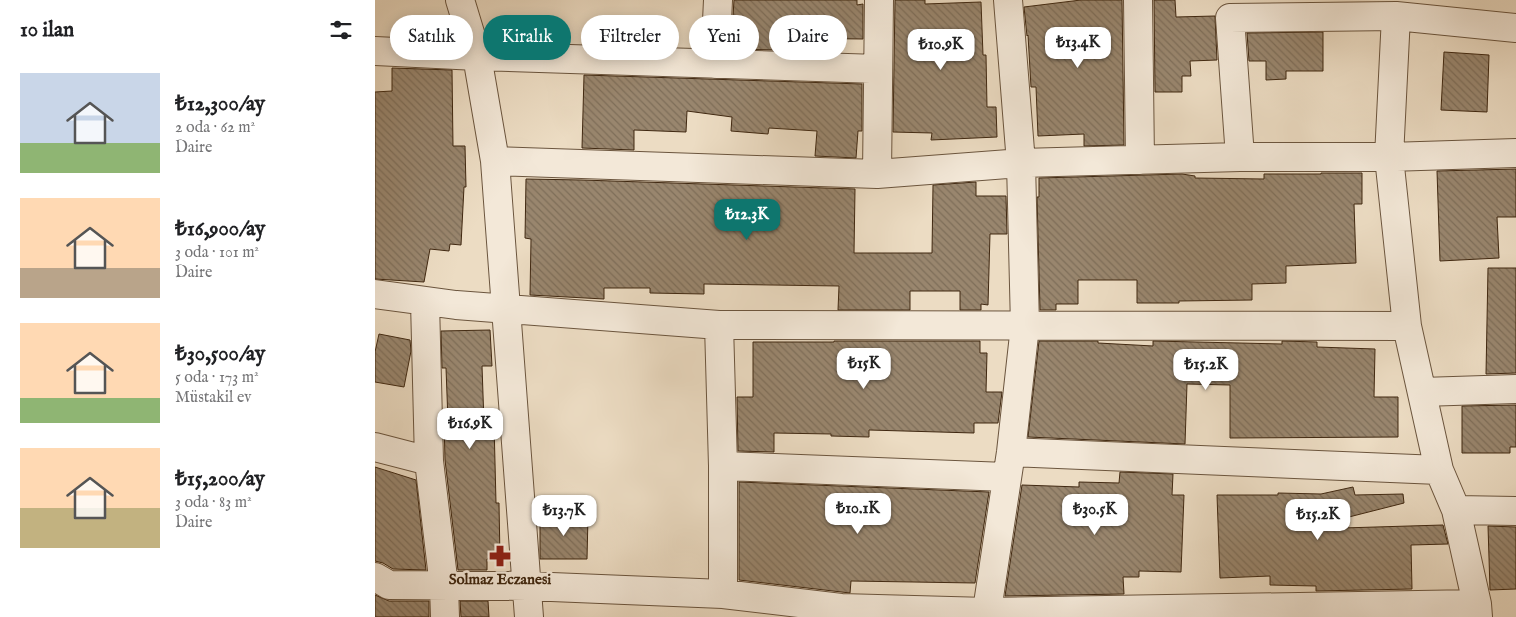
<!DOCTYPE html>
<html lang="tr">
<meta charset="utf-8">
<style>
body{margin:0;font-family:"IM FELL English",serif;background:#f2f2f2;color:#202124;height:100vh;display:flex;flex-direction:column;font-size:19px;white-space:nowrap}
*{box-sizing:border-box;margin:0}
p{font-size:16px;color:#757577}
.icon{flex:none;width:28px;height:28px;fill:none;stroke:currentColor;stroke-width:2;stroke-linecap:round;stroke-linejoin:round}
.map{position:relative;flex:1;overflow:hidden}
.side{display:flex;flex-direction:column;background:#fff;width:375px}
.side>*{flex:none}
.top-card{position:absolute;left:15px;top:15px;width:475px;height:45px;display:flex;gap:10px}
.price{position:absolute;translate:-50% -42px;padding:0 11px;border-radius:10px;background:#fff;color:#222;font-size:16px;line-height:32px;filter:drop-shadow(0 1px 2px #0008)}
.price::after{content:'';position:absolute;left:50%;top:30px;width:15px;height:11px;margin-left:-8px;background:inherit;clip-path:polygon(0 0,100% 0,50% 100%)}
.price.selected{background:#0f766e;color:#fff}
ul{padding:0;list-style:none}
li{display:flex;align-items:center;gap:15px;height:125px;padding:0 20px}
li span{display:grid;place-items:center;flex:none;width:140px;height:100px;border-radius:0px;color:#555}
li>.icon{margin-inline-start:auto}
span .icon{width:60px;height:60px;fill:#fffc;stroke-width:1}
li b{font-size:21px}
h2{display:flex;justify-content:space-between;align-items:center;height:60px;padding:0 20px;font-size:21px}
.chip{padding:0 18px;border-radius:22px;background:#fff;box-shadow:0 2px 12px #0003;font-size:18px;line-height:45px}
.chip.selected{background:#0f766e;color:#fff}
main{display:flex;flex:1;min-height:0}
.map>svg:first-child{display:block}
.building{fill:url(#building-back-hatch);stroke:#402811}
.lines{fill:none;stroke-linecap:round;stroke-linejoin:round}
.street-casing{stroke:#6b553e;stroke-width:30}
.street{stroke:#f3e8d8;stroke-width:28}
.labels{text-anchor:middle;stroke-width:5;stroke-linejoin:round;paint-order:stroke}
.poi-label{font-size:15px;font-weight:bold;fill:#402811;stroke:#f3e8d8}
</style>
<main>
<section class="side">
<h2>10 ilan<svg class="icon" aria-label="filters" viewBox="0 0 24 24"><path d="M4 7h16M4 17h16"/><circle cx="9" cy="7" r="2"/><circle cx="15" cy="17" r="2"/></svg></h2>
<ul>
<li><span style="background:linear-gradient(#c9d6e8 70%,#8fb573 0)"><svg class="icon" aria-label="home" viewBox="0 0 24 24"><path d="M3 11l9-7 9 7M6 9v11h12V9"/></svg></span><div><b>₺12,300/ay</b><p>2 oda · 62 m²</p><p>Daire</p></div></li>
<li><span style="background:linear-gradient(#ffd9b3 70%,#b9a48a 0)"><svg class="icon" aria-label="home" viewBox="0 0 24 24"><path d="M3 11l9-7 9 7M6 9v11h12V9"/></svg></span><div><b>₺16,900/ay</b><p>3 oda · 101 m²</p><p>Daire</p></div></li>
<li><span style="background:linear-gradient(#ffd9b3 75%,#8fb573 0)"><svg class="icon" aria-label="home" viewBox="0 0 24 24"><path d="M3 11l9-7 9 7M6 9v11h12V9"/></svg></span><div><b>₺30,500/ay</b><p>5 oda · 173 m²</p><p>Müstakil ev</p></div></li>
<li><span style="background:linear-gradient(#ffd9b3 60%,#c2b280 0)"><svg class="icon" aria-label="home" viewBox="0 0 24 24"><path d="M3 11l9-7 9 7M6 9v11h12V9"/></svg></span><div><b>₺15,200/ay</b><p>3 oda · 83 m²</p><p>Daire</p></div></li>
</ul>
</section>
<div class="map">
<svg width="1141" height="617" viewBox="0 0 1141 617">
<defs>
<pattern id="building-back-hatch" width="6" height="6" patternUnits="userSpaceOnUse" patternTransform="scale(1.25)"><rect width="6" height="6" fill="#99866e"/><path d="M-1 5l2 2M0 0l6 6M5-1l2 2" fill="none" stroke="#7e6e59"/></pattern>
</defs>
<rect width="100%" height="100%" fill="#ecdcc3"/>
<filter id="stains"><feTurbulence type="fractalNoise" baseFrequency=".004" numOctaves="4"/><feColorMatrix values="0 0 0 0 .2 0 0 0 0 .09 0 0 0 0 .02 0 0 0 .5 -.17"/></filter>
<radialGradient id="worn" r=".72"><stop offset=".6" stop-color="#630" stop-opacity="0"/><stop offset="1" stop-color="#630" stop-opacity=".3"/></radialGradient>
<!-- building -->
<path class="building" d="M359,0h123v5l6,-1v35l-85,-1v12l-47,-1z
M520,0h30v4l56,-2 2,53h3l1,52h9l1,30 -66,3 1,-7 -39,-1z
M706,0h41l2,145 -40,1v-12l-46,2 -2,-49h-5l-3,-52 -1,1 -3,-29z
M779,0h21l1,17 39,-1 2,44 -27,1 1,15h-9v16h-27z
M948,32v39h-37v8l-20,1v-19h-17l-2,-28z
M1069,52l45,3 -2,57 -46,-2z
M17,68l60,2 1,76h12l1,41h-2l-3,58 -11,-1 -1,7 -19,-2 -6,33 -49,-3v-187l17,-1z
M209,75l278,9v47h-4l-2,27 -41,-2 2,-25 -48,-3 -1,6 -37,-3 1,-14 -45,-6 -1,21 -52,-2v20l-52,-2z
M1141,169v48h-19l2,41 -59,3 -3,-90z
M946,173h41v31h-8l2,59 -70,3v17l-34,1v16l-73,1v2h-42v-23h-59v24h-22v6h-16l-3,-113h2v-19l143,-4 13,2v2l69,1v-5h57z
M151,179l56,1 273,9 -1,64h78l1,-68 43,-3v14h30l1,38h-17l-2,71 -7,-1v6h-21v-19h-50v19h-72l1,-24 -135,-2v10l-54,-1v-5h-46v11l-74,-4 1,-56 -6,-1z
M1113,268h28v105l-30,1z
M115,330l2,36h-10l2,57h10l2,80h3l1,56h-13v11h-29l-13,-110 -1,-40 4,1 -2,-53h-4l-1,-37z
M4,334l31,6 1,11 -7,36 -29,-5v-30z
M459,341h146v12h7l-1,39h16l-4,31h-24v10l-105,-3v7l-38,-1v-2l-57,-1v19l-36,-1 -1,-54h16v-55h81z
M664,341h59v2l55,3v-5l129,3v-3l35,1v5l58,2 -1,48h24v40l-168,1v-53l-43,-1 -2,60 -157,-7z
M1141,405v42h-6v6h-48v-47z
M0,467l41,13 10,90 -33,-1 -10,-6 -8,-2z
M745,472l53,2 -1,21h12l-3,77 -42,-1v6h-16l1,17 -119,2 17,-111 57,2v-5l40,1z
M364,482l250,10 -14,91 -124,-2 -1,12 -111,-13z
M978,487l2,8 48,-1 1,9 -63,16 1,9 101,-3 5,19 -37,1 1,44 -96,2v-5l-46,-1v-9l-50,2 -3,-83h61v-2l43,1z
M165,515l48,1 -1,43h-47z
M1113,526l28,1v62l-26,1z
M0,595l14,6h40v16h-54z
M85,601h28l1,16h-28z"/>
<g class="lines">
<!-- street casing -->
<g class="street-casing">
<path id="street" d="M85,0l17,56 18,105 34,456
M763,0l2,160
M1021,16l-7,141 18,169 32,144 17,40 21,94 1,13
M0,51l102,5 401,13
M340,64l3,-64
M865,157l-10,-139 166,-2 120,12
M120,161l382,13 144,-11 219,-6h149l127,-4
M502,174l2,-174
M0,294l81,11 263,20 688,1
M50,302l4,159 15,125 1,31
M344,325l4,141v128
M1047,392l94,-3
M0,447l54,14
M636,452l428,18
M348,466l283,11
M1081,510l60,1
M0,577l14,8 138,1 196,8 118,14 146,4 490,-8
M611,617l25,-165 14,-126 -4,-163 -13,-163"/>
</g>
<!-- street -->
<use href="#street" class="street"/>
</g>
<!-- icons -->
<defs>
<g id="pharmacy-bare" transform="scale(1.725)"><path d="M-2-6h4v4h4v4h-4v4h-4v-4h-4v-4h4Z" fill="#8f2418" stroke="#f3e8d8" stroke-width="2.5" paint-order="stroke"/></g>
</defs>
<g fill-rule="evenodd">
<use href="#pharmacy-bare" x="125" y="556"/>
</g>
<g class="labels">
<!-- poi labels -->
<g class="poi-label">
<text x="125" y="584">Solmaz Eczanesi</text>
</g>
</g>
<rect width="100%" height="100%" filter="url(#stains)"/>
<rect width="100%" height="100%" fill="url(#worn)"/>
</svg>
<b class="price" style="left:703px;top:69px">₺13.4K</b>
<b class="price" style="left:566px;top:71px">₺10.9K</b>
<b class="price selected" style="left:372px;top:241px">₺12.3K</b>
<b class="price" style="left:489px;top:390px">₺15K</b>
<b class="price" style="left:831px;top:391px">₺15.2K</b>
<b class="price" style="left:95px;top:450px">₺16.9K</b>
<b class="price" style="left:483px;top:535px">₺10.1K</b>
<b class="price" style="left:720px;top:536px">₺30.5K</b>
<b class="price" style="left:189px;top:537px">₺13.7K</b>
<b class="price" style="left:943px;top:541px">₺15.2K</b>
<div class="top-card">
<a class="chip">Satılık</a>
<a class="chip selected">Kiralık</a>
<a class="chip">Filtreler</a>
<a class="chip">Yeni</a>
<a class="chip">Daire</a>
</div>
</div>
</main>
